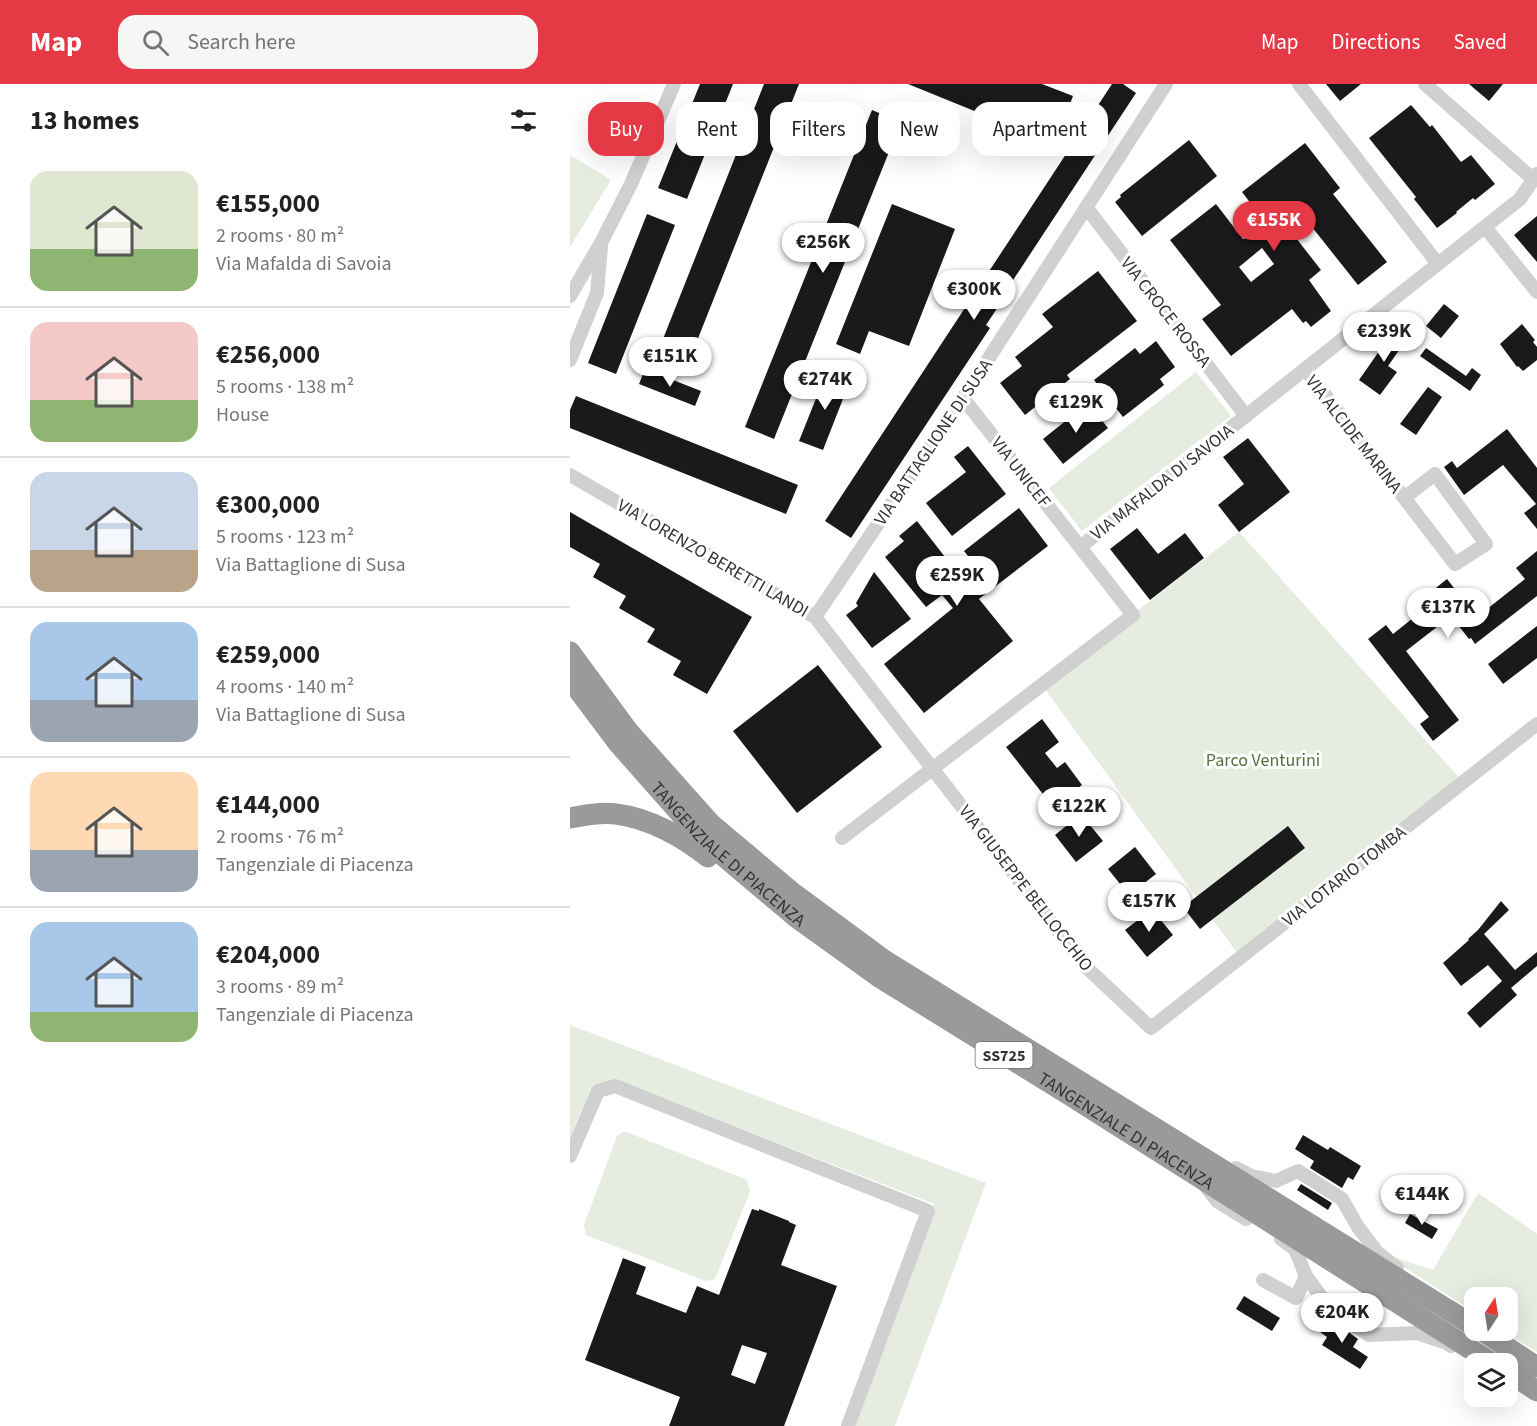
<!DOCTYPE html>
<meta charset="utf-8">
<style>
body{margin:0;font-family:"Source Sans 3",sans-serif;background:#f6f6f6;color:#222;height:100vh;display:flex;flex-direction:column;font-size:22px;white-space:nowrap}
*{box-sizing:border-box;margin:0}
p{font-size:20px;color:#767676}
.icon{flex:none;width:33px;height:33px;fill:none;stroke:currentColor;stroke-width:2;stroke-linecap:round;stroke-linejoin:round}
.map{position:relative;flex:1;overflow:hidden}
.sheet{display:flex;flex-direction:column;background:#fff;width:570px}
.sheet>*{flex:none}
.hud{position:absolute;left:18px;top:18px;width:570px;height:54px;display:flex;gap:12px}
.needle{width:39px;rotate:12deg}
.fabs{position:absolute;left:894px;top:1203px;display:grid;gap:12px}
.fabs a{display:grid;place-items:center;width:54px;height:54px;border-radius:12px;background:#fff;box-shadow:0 6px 24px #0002;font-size:30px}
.price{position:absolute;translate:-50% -51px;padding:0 14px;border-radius:21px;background:#fff;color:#222;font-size:20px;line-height:39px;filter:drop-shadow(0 2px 3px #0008)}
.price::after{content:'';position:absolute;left:50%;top:36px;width:18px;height:14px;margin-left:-9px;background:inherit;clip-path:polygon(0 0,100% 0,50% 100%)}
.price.on{background:#e63946;color:#fff}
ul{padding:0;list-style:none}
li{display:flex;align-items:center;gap:18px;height:150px;padding:0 30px}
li+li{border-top:2px solid #e0e0e0}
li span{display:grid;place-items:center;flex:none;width:168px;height:120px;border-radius:18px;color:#555}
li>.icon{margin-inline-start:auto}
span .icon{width:72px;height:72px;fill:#fffc;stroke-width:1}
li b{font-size:26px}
h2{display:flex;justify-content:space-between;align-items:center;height:72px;padding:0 30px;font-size:26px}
.tag{padding:0 21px;border-radius:18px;background:#fff;box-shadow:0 6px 24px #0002;font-size:21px;line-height:54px}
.tag.on{background:#e63946;color:#fff}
header{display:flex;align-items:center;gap:36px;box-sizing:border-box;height:84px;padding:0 30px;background:#e63946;color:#fff}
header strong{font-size:28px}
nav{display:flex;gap:33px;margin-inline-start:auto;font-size:21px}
.search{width:420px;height:54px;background:#f6f6f6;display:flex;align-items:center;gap:15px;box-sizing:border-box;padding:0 21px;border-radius:18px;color:#767676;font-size:22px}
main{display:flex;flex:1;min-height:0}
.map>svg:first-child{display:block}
.green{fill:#e6ecdf}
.building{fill:#1a1a1a;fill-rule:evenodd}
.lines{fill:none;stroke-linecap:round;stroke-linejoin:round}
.minor{stroke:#d0d0d0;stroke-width:14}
.highway{stroke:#9a9a9a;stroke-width:21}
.labels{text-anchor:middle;stroke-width:6;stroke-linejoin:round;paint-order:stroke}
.shield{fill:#fff;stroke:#707070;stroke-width:1.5}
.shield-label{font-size:16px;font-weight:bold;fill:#333}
.street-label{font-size:18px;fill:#333;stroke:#fff}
.park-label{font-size:18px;fill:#56703f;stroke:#fff}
</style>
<header>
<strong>Map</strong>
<div class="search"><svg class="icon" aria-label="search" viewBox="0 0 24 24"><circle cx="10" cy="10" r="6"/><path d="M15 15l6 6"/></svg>Search here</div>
<nav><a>Map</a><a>Directions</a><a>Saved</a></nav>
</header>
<main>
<section class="sheet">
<h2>13 homes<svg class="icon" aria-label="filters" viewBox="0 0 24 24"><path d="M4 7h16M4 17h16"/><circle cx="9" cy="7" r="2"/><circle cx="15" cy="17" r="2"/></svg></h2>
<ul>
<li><span style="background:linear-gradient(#dfe7d0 65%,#8fb573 0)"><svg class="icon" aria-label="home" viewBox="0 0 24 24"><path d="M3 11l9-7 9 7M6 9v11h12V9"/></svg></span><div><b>€155,000</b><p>2 rooms · 80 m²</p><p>Via Mafalda di Savoia</p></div></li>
<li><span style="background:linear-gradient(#f6c9c9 65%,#8fb573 0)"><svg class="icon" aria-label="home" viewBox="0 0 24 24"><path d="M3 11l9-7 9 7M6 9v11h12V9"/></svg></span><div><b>€256,000</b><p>5 rooms · 138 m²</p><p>House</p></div></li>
<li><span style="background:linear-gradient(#c9d6e8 65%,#b9a48a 0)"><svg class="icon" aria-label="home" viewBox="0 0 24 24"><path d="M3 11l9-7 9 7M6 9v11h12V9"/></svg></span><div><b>€300,000</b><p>5 rooms · 123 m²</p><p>Via Battaglione di Susa</p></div></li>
<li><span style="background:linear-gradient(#a9c7e8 65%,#9aa5b1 0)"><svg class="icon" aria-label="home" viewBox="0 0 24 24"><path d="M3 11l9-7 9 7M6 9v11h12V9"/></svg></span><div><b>€259,000</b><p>4 rooms · 140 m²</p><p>Via Battaglione di Susa</p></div></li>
<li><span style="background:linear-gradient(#ffd9b3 65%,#9aa5b1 0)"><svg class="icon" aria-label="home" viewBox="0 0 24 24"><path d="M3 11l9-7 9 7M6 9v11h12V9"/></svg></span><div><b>€144,000</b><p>2 rooms · 76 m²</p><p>Tangenziale di Piacenza</p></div></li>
<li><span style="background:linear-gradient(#a9c7e8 75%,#8fb573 0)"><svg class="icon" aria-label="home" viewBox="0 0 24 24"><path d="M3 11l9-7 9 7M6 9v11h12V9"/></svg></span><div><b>€204,000</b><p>3 rooms · 89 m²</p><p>Tangenziale di Piacenza</p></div></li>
</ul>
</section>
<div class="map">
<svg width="967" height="1342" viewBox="0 0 967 1342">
<rect width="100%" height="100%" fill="#fff"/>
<!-- green -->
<path class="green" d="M0,71l41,25 -41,67z
M626,288l35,44 -149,115 -33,-43z
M669,448l224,250 -223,175 -198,-272z
M0,941l416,158 -91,243h-40l79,-222 -320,-125 -23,10 -21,48z
M54,1047l123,49 3,12 -35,87 -9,2 -120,-46 -2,-10 33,-89z
M908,1109l59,41v118l-34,-21 5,-1v-32h-34v14l-90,-58 49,16z"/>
<!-- building -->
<path class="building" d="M130,0h33l-46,115 -29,-11z
M194,0h35l-106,267 -30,-12z
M338,0h134l31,12 -8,21 -18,-7 -11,26z
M542,0h11l13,9 -136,207 2,1 -16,24 4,3 -139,210 -26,-17z
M756,0h35l-21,17z
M899,0h34l-14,17z
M841,21l19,22 2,-2 29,37 10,-7 24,29 -20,16 -2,-2 -17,14 1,1 -20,15 -23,-29 2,-2 -47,-59z
M302,26l29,12 -127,317 -29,-12z
M619,56l28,36 -75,60 -27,-34 6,-5 -1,-2z
M735,59l35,45 -7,6 54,68 -29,23 -54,-68 -15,12 32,41 -12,10 22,31 -20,16 -5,-6 -3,2 -11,-14 -61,47 -29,-37 19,-14 -51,-65 46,-36 27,35 28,-9 -29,-38zM692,164l12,16 -23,18 -12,-15z
M322,120l63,25 -46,117 -40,-15 -9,23 -24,-10z
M77,130l28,11 -59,149 -28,-11z
M967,132v46l-23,-27z
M528,187l39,50 -70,54 3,4 -45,36 -25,-32 22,-17 -7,-9 38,-30 -11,-13z
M874,220l15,12 -18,22 -15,-12z
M952,240l13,16 -2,2 4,5v13l-14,11 -5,-5 -1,1 -17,-23z
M826,243l13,9 -21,30 9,6 -17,23 -21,-15z
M586,257l19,26 -15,12 4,6 -41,32 -29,-37 41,-32 5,6z
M856,264l40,28 6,-8 9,7 -11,16 -50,-35z
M75,285l56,22 -6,15 -56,-22z
M257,287l23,10 -27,69 -24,-9z
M858,303l14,10 -26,38 -16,-11z
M6,312l222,89 -12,29 -216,-86v-18z
M518,319l20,25 -45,36 -20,-25z
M937,345l30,39v61l-13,-16 12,-9 -33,-39 -39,30 -20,-28 8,-6 5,7z
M678,354l42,54 -51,40 -21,-27 26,-21 -21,-27z
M398,362l38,48 -54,42 -26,-33 40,-31 -12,-15z
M449,424l29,38 -69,53 34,42 -89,72 -40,-49 69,-56 -11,-13 -16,12 -41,-50 19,-16 -5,-5 18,-15 56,72 14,-13 -23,-29z
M0,428l182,105 -45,77 -34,-19 8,-14 -34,-19 8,-13 -36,-21 7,-12 -33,-19 7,-13 -30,-17z
M567,444l21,26 27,-21 19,25 -54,42 -40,-51z
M967,467v45l-62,48 -4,-6 -2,1 -18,-23 -45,35 53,69 -26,21 -13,-17 9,-7 -61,-78 18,-14 7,9 45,-36 -6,-7 15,-12 30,38 48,-38 -9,-11z
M304,488l37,47 -39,29 -26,-33 12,-9 -2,-3z
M967,542v32l-34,26 -15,-20z
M248,581l64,82 -85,66 -64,-82z
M472,635l17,23 -14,11 12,15 8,-6 17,23 -29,22 -47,-60z
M511,730l22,27 -27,21 -21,-27z
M718,742l17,22 -105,81 -17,-22z
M565,763l21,27 -27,21 -21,-26z
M931,817l8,9 -25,24 31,36 22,-18v14l-26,22 6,7 -37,33 -13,-15 35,-32 -14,-16 -27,21 -18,-23 26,-23 -1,-1 10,-9z
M582,825l21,26 -26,22 -22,-27z
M733,1051l25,15 2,-3 31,19 -8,14 -5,-3 -6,11 -32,-20 4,-7 -19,-12z
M731,1100l31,19 -4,7 -31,-20z
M182,1125l7,2v-2l30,12v1l7,3 -15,40 56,21 -53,140h-115l11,-29 -95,-37 38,-102 23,9 -10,27 50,19 11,-27 22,9zM172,1261l25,8 -12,31 -24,-9z
M840,1130l28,15 -6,10 -27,-16z
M674,1212l36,22 -8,13 -36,-22z
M772,1213l30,19 -4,7 -30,-21z
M759,1234l29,21 -5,8 15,10 -8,12 -38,-24 5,-8 -7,-5z"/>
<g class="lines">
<!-- minor -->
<path class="minor" d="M729,0l139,180
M855,0l108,95
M516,123l160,209
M915,143l52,65
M0,212l32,-55 29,-57 43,-100
M0,276l27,-67 4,-46
M735,285l150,195 31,-20 -51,-70 -31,24
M393,314l117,149
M0,391l245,142 271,350 65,61 386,-304
M245,533l148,-219 203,-314
M272,754l291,-223 -53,-68 440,-348 17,-25
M0,1072l28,-65 17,-5 313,125 -80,215
M666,1084l15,8 25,5 22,-10 44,28 16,28 19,25 20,16
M636,1103l11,14 29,18
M711,1155l14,10 11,27 22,30 41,29 48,-2 27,9 7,4
M693,1196l33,18 10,-22"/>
<!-- highway -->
<g class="highway">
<path d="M0,568l58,79 83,93 82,69 91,67 590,366"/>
<path id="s1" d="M0,595l48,64 84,95 95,80 82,59 189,117 426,270"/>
<path d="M0,734c15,-3 31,-6 46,-4 33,4 67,23 92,43"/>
<path d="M911,1246l56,37"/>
<path d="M938,1288l29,19"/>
</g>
</g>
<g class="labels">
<!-- shield labels -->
<rect class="shield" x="405.5" y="958" width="57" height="26" rx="4.5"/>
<g class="shield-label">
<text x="434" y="977">SS725</text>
</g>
<!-- street labels -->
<g class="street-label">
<text transform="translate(596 228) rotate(52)" y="6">VIA CROCE ROSSA</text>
<text transform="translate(784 350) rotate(52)" y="6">VIA ALCIDE MARINA</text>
<text transform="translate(363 358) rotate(-56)" y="6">VIA BATTAGLIONE DI SUSA</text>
<text transform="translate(451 388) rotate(52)" y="6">VIA UNICEF</text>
<text transform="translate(592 398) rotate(-38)" y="6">VIA MAFALDA DI SAVOIA</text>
<text transform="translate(143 474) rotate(30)" y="6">VIA LORENZO BERETTI LANDI</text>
<text dy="6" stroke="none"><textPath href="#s1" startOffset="237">TANGENZIALE DI PIACENZA</textPath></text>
<text transform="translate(774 792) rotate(-38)" y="6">VIA LOTARIO TOMBA</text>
<text transform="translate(456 804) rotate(52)" y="6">VIA GIUSEPPE BELLOCCHIO</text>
<text dy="6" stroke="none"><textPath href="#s1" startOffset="723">TANGENZIALE DI PIACENZA</textPath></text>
</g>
<!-- park labels -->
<g class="park-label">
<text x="693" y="682">Parco Venturini</text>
</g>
</g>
</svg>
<div class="fabs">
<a><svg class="needle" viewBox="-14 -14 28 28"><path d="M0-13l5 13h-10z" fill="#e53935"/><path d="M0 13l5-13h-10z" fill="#767676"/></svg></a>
<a><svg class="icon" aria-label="layers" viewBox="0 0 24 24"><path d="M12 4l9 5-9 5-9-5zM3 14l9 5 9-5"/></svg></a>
</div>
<b class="price on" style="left:704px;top:168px">€155K</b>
<b class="price" style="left:253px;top:190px">€256K</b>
<b class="price" style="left:404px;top:237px">€300K</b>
<b class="price" style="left:814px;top:279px">€239K</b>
<b class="price" style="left:100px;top:304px">€151K</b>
<b class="price" style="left:255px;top:327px">€274K</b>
<b class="price" style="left:506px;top:350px">€129K</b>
<b class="price" style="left:387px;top:523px">€259K</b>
<b class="price" style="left:878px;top:555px">€137K</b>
<b class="price" style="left:509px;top:754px">€122K</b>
<b class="price" style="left:579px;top:849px">€157K</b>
<b class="price" style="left:852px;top:1142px">€144K</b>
<b class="price" style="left:772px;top:1260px">€204K</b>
<div class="hud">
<a class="tag on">Buy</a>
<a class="tag">Rent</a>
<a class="tag">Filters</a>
<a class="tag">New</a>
<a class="tag">Apartment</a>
</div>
</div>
</main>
